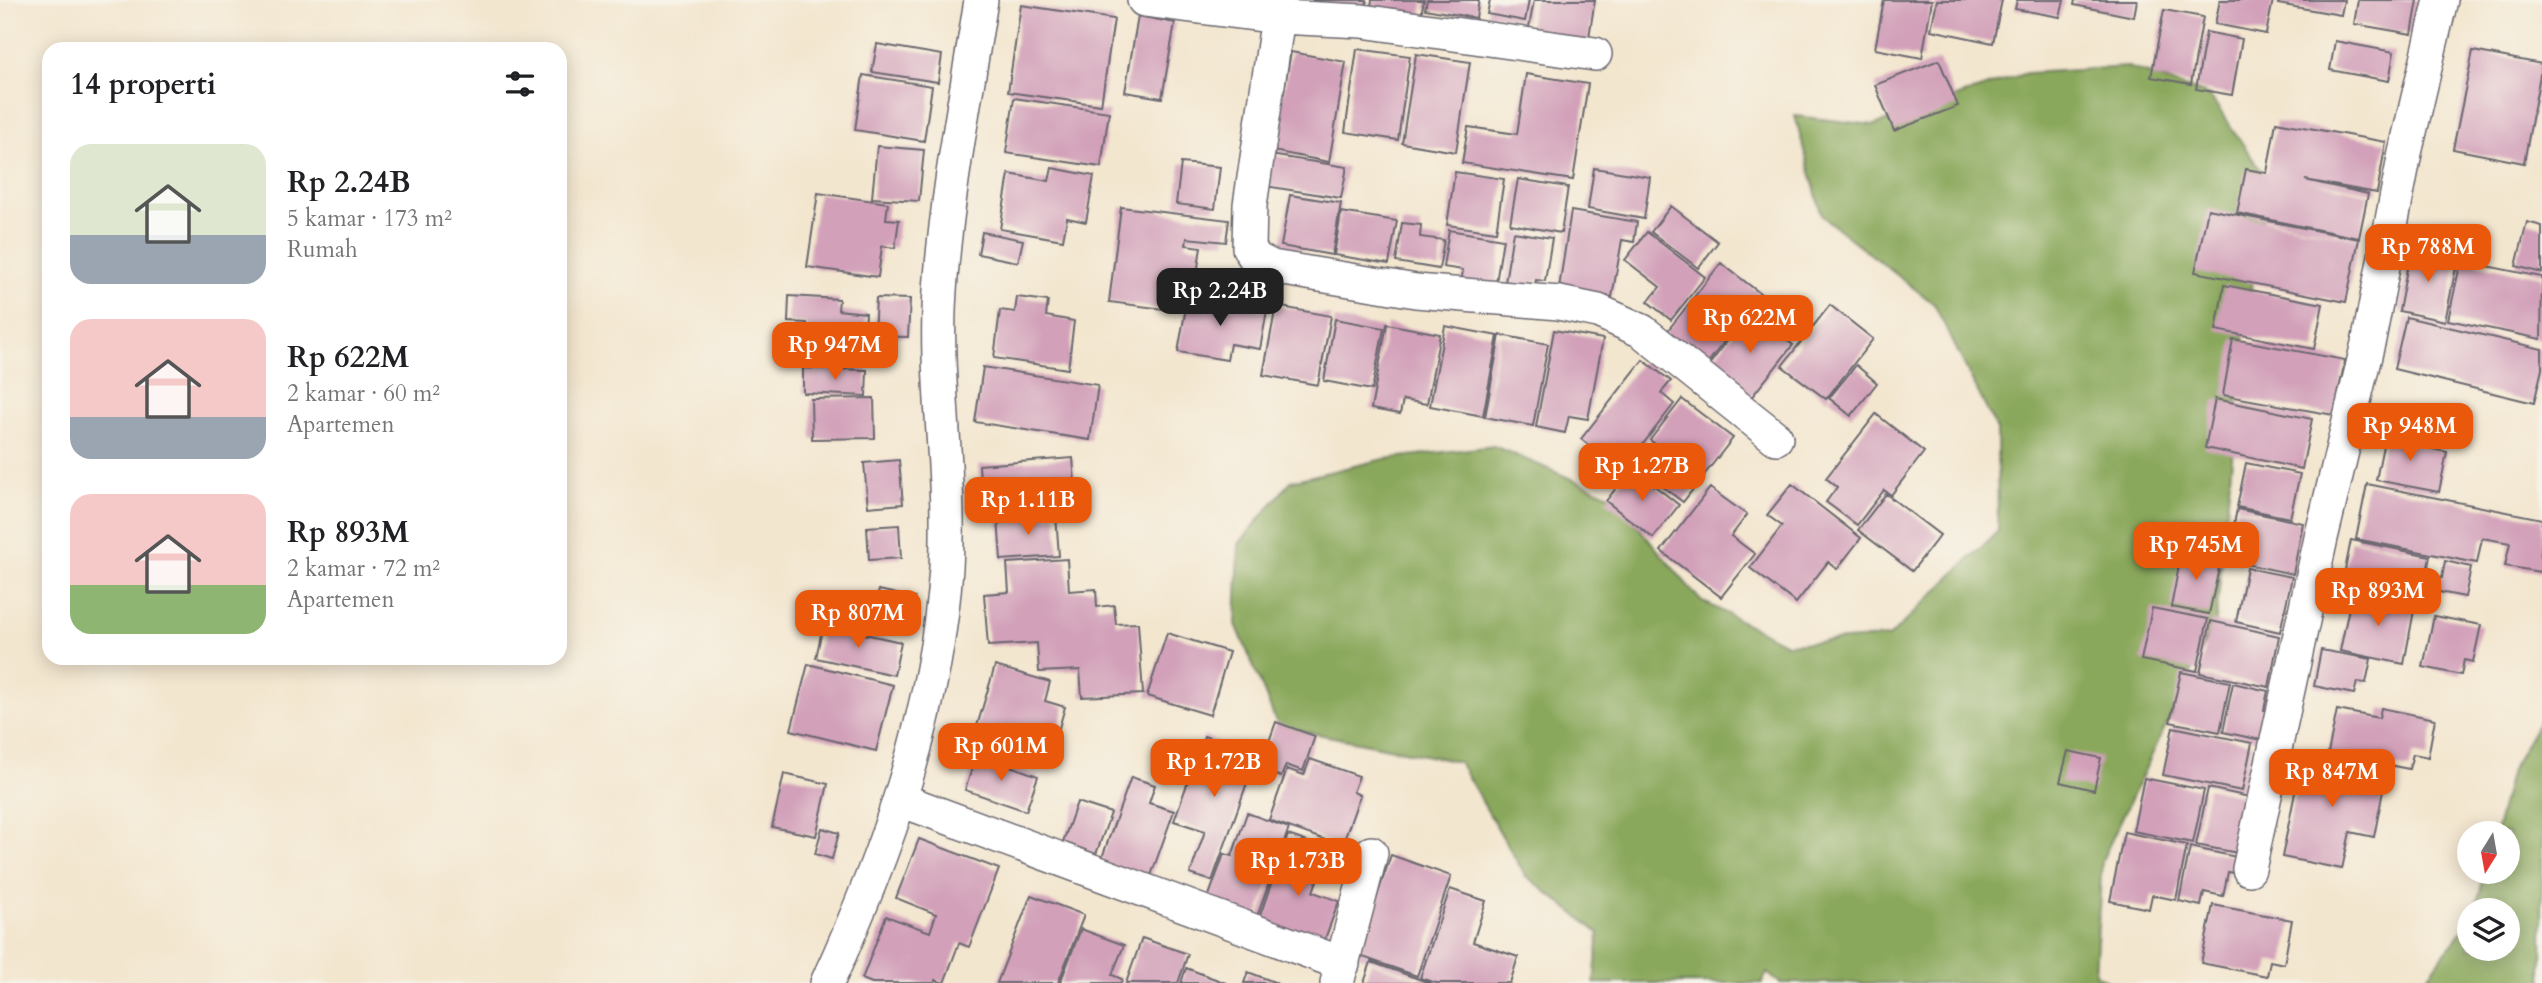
<!DOCTYPE html>
<html lang="id">
<meta charset="utf-8">
<style>
body{margin:0;font-family:Cardo,serif;background:#f6f6f6;color:#202124;height:100vh;display:flex;flex-direction:column;font-size:26px;white-space:nowrap}
*{box-sizing:border-box;margin:0}
p{font-size:23px;color:#757577}
.icon{flex:none;width:38px;height:38px;fill:none;stroke:currentColor;stroke-width:2;stroke-linecap:round;stroke-linejoin:round}
.map{position:relative;flex:1;overflow:hidden}
.drawer{position:absolute;left:42px;top:42px;width:525px;height:623px;display:flex;flex-direction:column;background:#fff;border-radius:21px;box-shadow:0 4px 18px #0003}
.drawer>*{flex:none}
.needle{width:46px;rotate:191deg}
.tools{position:absolute;left:2457px;top:821px;display:grid;gap:14px}
.tools a{display:grid;place-items:center;width:63px;height:63px;border-radius:50%;background:#fff;box-shadow:0 4px 18px #0003;font-size:35px}
.price{position:absolute;translate:-50% -60px;padding:0 16px;border-radius:14px;background:#ea580c;color:#fff;font-size:23px;line-height:46px;filter:drop-shadow(0 2px 4px #0008)}
.price::after{content:'';position:absolute;left:50%;top:42px;width:21px;height:16px;margin-left:-10px;background:inherit;clip-path:polygon(0 0,100% 0,50% 100%)}
.price.on{background:#222;color:#fff}
ul{padding:0;list-style:none}
li{display:flex;align-items:center;gap:21px;height:175px;padding:0 28px}
li span{display:grid;place-items:center;flex:none;width:196px;height:140px;border-radius:21px;color:#555}
li>.icon{margin-inline-start:auto}
span .icon{width:84px;height:84px;fill:#fffc;stroke-width:1}
li b{font-size:30px}
h2{display:flex;justify-content:space-between;align-items:center;height:84px;padding:0 28px;font-size:30px}
.map>svg:first-child{display:block}
.forest{fill:#8aa85b;stroke:#56654b;stroke-width:2}
.building{fill:#d2a0b9}
.lines{fill:none;stroke-linecap:round;stroke-linejoin:round}
.street-casing{stroke:#6b676f;stroke-width:36}
.street{stroke:#fff;stroke-width:33}
</style>
<div class="map">
<svg width="2542" height="983" viewBox="0 0 2542 983">
<rect width="100%" height="100%" fill="#f7f3e8"/>
<filter id="ink" filterUnits="userSpaceOnUse"><feTurbulence type="fractalNoise" baseFrequency=".0143" numOctaves="2"/><feDisplacementMap in="SourceGraphic" scale="14" xChannelSelector="R" yChannelSelector="G"/><feConvolveMatrix kernelMatrix="1 2 1 2 8 2 1 2 1" color-interpolation-filters="sRGB"/></filter>
<filter id="wash" filterUnits="userSpaceOnUse"><feTurbulence type="fractalNoise" baseFrequency=".00686" numOctaves="4" result="noise"/><feDisplacementMap in="SourceGraphic" scale="28" xChannelSelector="R" yChannelSelector="G"/><feGaussianBlur stdDeviation="1.57" result="paint"/><feColorMatrix in="noise" values="0 0 0 0 0 0 0 0 0 0 0 0 0 0 0 0 0 1.4 0 .05"/><feComposite in="paint" operator="in"/></filter>
<g filter="url(#wash)">
<rect width="100%" height="100%" fill="#f3e6cf"/>
<!-- forest -->
<path class="forest" d="M2128,67l82,29 58,85 -24,157 -28,282 -114,240 -7,114 14,9h-329l-13,-10 -5,10h-168l5,-50 -74,-58 -66,-113 -181,-36 -42,-102 3,-80 52,-63 93,-22 110,-13 118,50 88,104 86,44 103,-7 109,-106 -1,-101 -63,-126 -112,-88 -27,-100 79,9 152,-52z
M2542,716v267h-119l46,-62v27h39v-38h-33l10,-38h23v-39h-13l16,-63z"/>
<g id="blocks">
<!-- building -->
<path class="building" d="M1313,0h54l-2,13 -53,-9z
M1372,0h52l-4,20 -50,-8z
M1427,0h52l-3,18 -51,-9z
M1490,0h39l-4,21 -38,-7z
M1534,0h61l-7,43 -60,-10z
M1884,0h48l-10,58 -47,-9z
M1937,0h65l-9,43 -62,-13z
M2017,0h47l-4,17 -45,-8z
M2075,0h62l-3,17 -60,-12z
M2220,0h53l-7,34 -51,-10z
M2279,0h65l-3,15 -63,-11z
M2358,0h60l-6,34 -58,-10z
M1021,5l93,14 -13,86 -93,-13z
M2164,10l39,7 -12,67 -40,-7z
M1138,16l37,7 -13,75 -37,-6z
M2206,32l36,7 -10,56 -36,-6z
M2335,41l59,11 -5,29 -59,-11z
M877,44l65,11 -4,27 -66,-10z
M1357,49l53,7 -12,84 -53,-8z
M2473,51l69,13 -18,99 -71,-14z
M1291,52l55,10 -17,100 -56,-11z
M1416,54l54,8 -14,90 -54,-9z
M1939,60l19,46 -64,25 -19,-46z
M1526,74l62,10 -15,96 -111,-17 6,-36 49,7z
M863,75l69,11 -8,55 -69,-11z
M1014,98l95,14 -8,55 -95,-14z
M2276,122l110,20 -9,51 -72,-13 63,14 -9,44 -122,-25 9,-44 21,4z
M877,146l47,4 -5,51 -47,-3z
M1270,155l77,12 -6,31 -76,-12z
M1181,163l39,4 -5,42 -39,-5z
M1052,168l42,8 -8,46 -19,-4 -4,22 -63,-11 9,-55 40,7z
M1594,168l56,9 -6,42 -56,-10z
M1455,172l49,7 -8,53 -49,-7z
M1518,179l50,8 -7,46 -51,-9z
M818,193l70,10 -2,16 13,1 -4,28 -13,-2 -4,31 -71,-10z
M1290,195l51,8 -9,52 -51,-9z
M1671,206l47,36 -20,26 -47,-36z
M1121,207l108,13 -3,22 -39,-4 -1,7 15,2 -5,34 -14,-2 -2,12 -14,-3 -3,21 -54,-7z
M2208,209l151,30 -13,63 -151,-30z
M1571,211l66,11 -3,20 -12,-2 -10,57 -53,-9z
M1341,212l56,9 -8,43 -55,-9z
M2527,222l15,4v47l-26,-7z
M1402,223l19,2 -1,12 24,3 -5,29 -43,-7z
M1449,230l54,9 -8,50 -34,-5 2,-14 -20,-3z
M982,232l41,8 -5,22 -40,-8z
M1513,232l39,6 -7,43 -9,-1 -3,13 -29,-4z
M1647,232l58,45 -34,43 -23,-18 12,-15 -35,-27z
M2411,248l47,10 -13,63 -46,-10z
M2461,261l81,16 -1,62 -93,-19z
M1721,263l40,31 -55,71 -41,-31z
M2224,285l99,19 -9,45 -98,-19z
M789,296l50,3 -1,11 28,3 -3,51 -58,-4 2,-37 -19,-1z
M1188,296l79,15 -7,38 -30,-5 -3,16 -49,-8z
M1017,297l31,4 -2,15 28,5 -6,48 -74,-11 6,-48 15,2z
M876,298l34,1 -2,38 -34,-1z
M1830,305l43,34 -47,60 -44,-33z
M1276,306l55,10 -13,69 -55,-10z
M1750,312l43,33 -43,54 -42,-33z
M2406,317l136,32v20l-8,34 -140,-34z
M1335,319l49,9 -12,62 -48,-9z
M1387,324l53,10 -13,70 -24,-4 -3,14 -29,-5z
M1445,326l53,10 -15,80 -53,-10z
M1554,330l49,9 -15,80 -19,-3 -4,17 -29,-6z
M1500,335l48,9 -15,82 -48,-9z
M2233,339l112,21 -11,55 -111,-20z
M1643,360l28,21 -10,12 13,11 -52,67 -41,-32z
M1856,365l21,18 -26,33 -22,-18z
M983,367l115,18 -8,55 -115,-18z
M803,368l64,2 -1,26 -63,-3z
M874,398l1,40 -63,1 -1,-40z
M1682,399l51,39 -50,64 -41,-31 18,-23 -10,-8z
M2215,399l97,20 -10,50 -97,-21z
M1876,414l48,38 -33,43 -7,-5 -27,35 -31,-23 11,-15 -11,-9z
M2386,431l28,5 -2,9 35,7 -8,40 -63,-12z
M1073,458l4,51 -95,6 -3,-50z
M899,460l4,44 -35,3 -4,-44z
M2246,463l54,11 -10,44 -53,-11z
M1632,468l47,37 -26,33 -47,-37z
M1792,484l69,54 -24,31 -9,-7 -32,41 -46,-35 32,-42 -15,-11z
M2367,484l175,35 -2,53 -35,-6 5,-23 -28,-5 -5,25 -121,-24z
M1710,488l37,27 -16,21 24,18 -34,43 -60,-46z
M1886,494l54,41 -28,36 -54,-41z
M2237,509l66,14 -10,51 -66,-14z
M1056,515l3,41 -58,4 -3,-42z
M899,525l2,33 -32,2 -2,-33z
M2351,540l79,16 -8,45 -80,-16z
M2182,550l39,9 -12,55 -38,-7z
M1067,559l2,32 27,-2 1,18 17,-2 2,19 22,-1 5,71 -61,3 -2,-27 -41,2 -2,-29 -49,3 -4,-52 25,-2 -2,-29z
M2445,561l26,6 -6,30 -36,-7 3,-13 10,1z
M2247,568l45,9 -12,55 -44,-10z
M879,590l36,8 -7,35 -36,-8z
M2352,593l63,12 -11,59 -64,-13z
M2152,608l56,11 -11,52 -56,-11z
M2434,616l47,9 -8,37 -9,-2 -3,15 -38,-8z
M2211,621l68,15 -10,51 -69,-14z
M823,625l78,17 -7,33 -78,-17z
M1167,633l62,19 -19,63 -63,-19z
M2321,650l50,9 -5,24 -9,-1 -3,12 -40,-8z
M808,664l85,21 -17,66 -85,-21z
M995,666l55,16 -5,19 20,6 -10,35 -21,-7 -5,17 -55,-16z
M2181,672l49,10 -10,50 -50,-10z
M2233,683l35,8 -4,19 8,1 -6,30 -43,-9z
M2381,708l54,11 -7,38 -15,-3 -4,15 -81,-16 9,-43 42,8z
M1276,722l39,14 -12,35 -17,-6 -5,12 -22,-8z
M2173,727l79,16 -10,48 -79,-16z
M1204,736l53,19 -45,126 -22,-7 15,-43 -31,-10z
M2068,751l33,7 -7,32 -34,-8z
M2303,753l84,17 -13,67 -24,-5 -8,37 -60,-12z
M977,754l61,22 -12,35 -61,-21z
M1310,759l49,17 -6,16 7,3 -18,51 -73,-26 18,-51 17,6z
M784,774l44,10 -12,52 -44,-9z
M1131,777l24,8 -6,18 25,8 -26,73 -49,-18z
M2144,778l60,12 -11,53 -60,-12z
M2208,788l46,10 -11,56 -47,-9z
M1077,802l34,11 -15,41 -33,-12z
M1247,813l42,15 -34,94 -49,-18 18,-50 8,2z
M822,828l17,5 -7,26 -17,-5z
M2124,832l63,13 -11,55 -24,-5 -3,14 -39,-8z
M1288,835l40,14 -15,43 26,9 -19,51 -65,-22z
M919,839l80,30 -30,78 -10,-4 -15,40 -9,-3v3h-63l-10,-4 24,-63 44,16 6,-18 -40,-16z
M2190,847l51,11 -3,16 -10,-2 -5,24 -19,-4 -3,14 -22,-5z
M1391,855l60,21 -34,100 -60,-21z
M1450,889l36,12 -13,41 45,15 -8,26h-74l-16,-5z
M1031,895l53,20 -26,68h-61z
M2213,905l79,15 -8,44 -14,-3 -3,15 -66,-13z
M1081,929l43,16 -12,30 10,4 -1,4h-61z
M1142,938l46,16 -10,29h-52z
M1371,962l59,21h-66z
M1186,968l40,15h-45z
M1248,972l29,11h-33z"/>
</g>
</g>
<g filter="url(#ink)">
<use href="#blocks" fill-opacity="0" stroke="#6b676f" stroke-width="2"/>
<g class="lines">
<!-- street casing -->
<g class="street-casing">
<path id="street" d="M1144,0l134,17 84,4 233,33
M1278,17l-28,188 -1,43 7,11 16,8 144,24 143,12 39,8 44,20 134,107
M901,800l442,164
M2249,869l72,-331 48,-199 36,-186 36,-153
M827,983c60,-131 109,-269 119,-415 6,-96 -14,-194 -5,-290 7,-93 26,-186 40,-278
M1337,983l34,-130"/>
</g>
<!-- street -->
<use href="#street" class="street"/>
</g>
</g>
</svg>
<div class="tools">
<a><svg class="needle" viewBox="-14 -14 28 28"><path d="M0-13l5 13h-10z" fill="#e53935"/><path d="M0 13l5-13h-10z" fill="#757577"/></svg></a>
<a><svg class="icon" aria-label="layers" viewBox="0 0 24 24"><path d="M12 4l9 5-9 5-9-5zM3 14l9 5 9-5"/></svg></a>
</div>
<b class="price" style="left:2428px;top:284px">Rp 788M</b>
<b class="price on" style="left:1220px;top:328px">Rp 2.24B</b>
<b class="price" style="left:1750px;top:355px">Rp 622M</b>
<b class="price" style="left:835px;top:382px">Rp 947M</b>
<b class="price" style="left:2410px;top:463px">Rp 948M</b>
<b class="price" style="left:1642px;top:503px">Rp 1.27B</b>
<b class="price" style="left:1028px;top:537px">Rp 1.11B</b>
<b class="price" style="left:2196px;top:582px">Rp 745M</b>
<b class="price" style="left:2378px;top:628px">Rp 893M</b>
<b class="price" style="left:858px;top:650px">Rp 807M</b>
<b class="price" style="left:1001px;top:783px">Rp 601M</b>
<b class="price" style="left:1214px;top:799px">Rp 1.72B</b>
<b class="price" style="left:2332px;top:809px">Rp 847M</b>
<b class="price" style="left:1298px;top:898px">Rp 1.73B</b>
<section class="drawer">
<h2>14 properti<svg class="icon" aria-label="filters" viewBox="0 0 24 24"><path d="M4 7h16M4 17h16"/><circle cx="9" cy="7" r="2"/><circle cx="15" cy="17" r="2"/></svg></h2>
<ul>
<li><span style="background:linear-gradient(#dfe7d0 65%,#9aa5b1 0)"><svg class="icon" aria-label="home" viewBox="0 0 24 24"><path d="M3 11l9-7 9 7M6 9v11h12V9"/></svg></span><div><b>Rp 2.24B</b><p>5 kamar · 173 m²</p><p>Rumah</p></div></li>
<li><span style="background:linear-gradient(#f6c9c9 70%,#9aa5b1 0)"><svg class="icon" aria-label="home" viewBox="0 0 24 24"><path d="M3 11l9-7 9 7M6 9v11h12V9"/></svg></span><div><b>Rp 622M</b><p>2 kamar · 60 m²</p><p>Apartemen</p></div></li>
<li><span style="background:linear-gradient(#f6c9c9 65%,#8fb573 0)"><svg class="icon" aria-label="home" viewBox="0 0 24 24"><path d="M3 11l9-7 9 7M6 9v11h12V9"/></svg></span><div><b>Rp 893M</b><p>2 kamar · 72 m²</p><p>Apartemen</p></div></li>
</ul>
</section>
</div>
